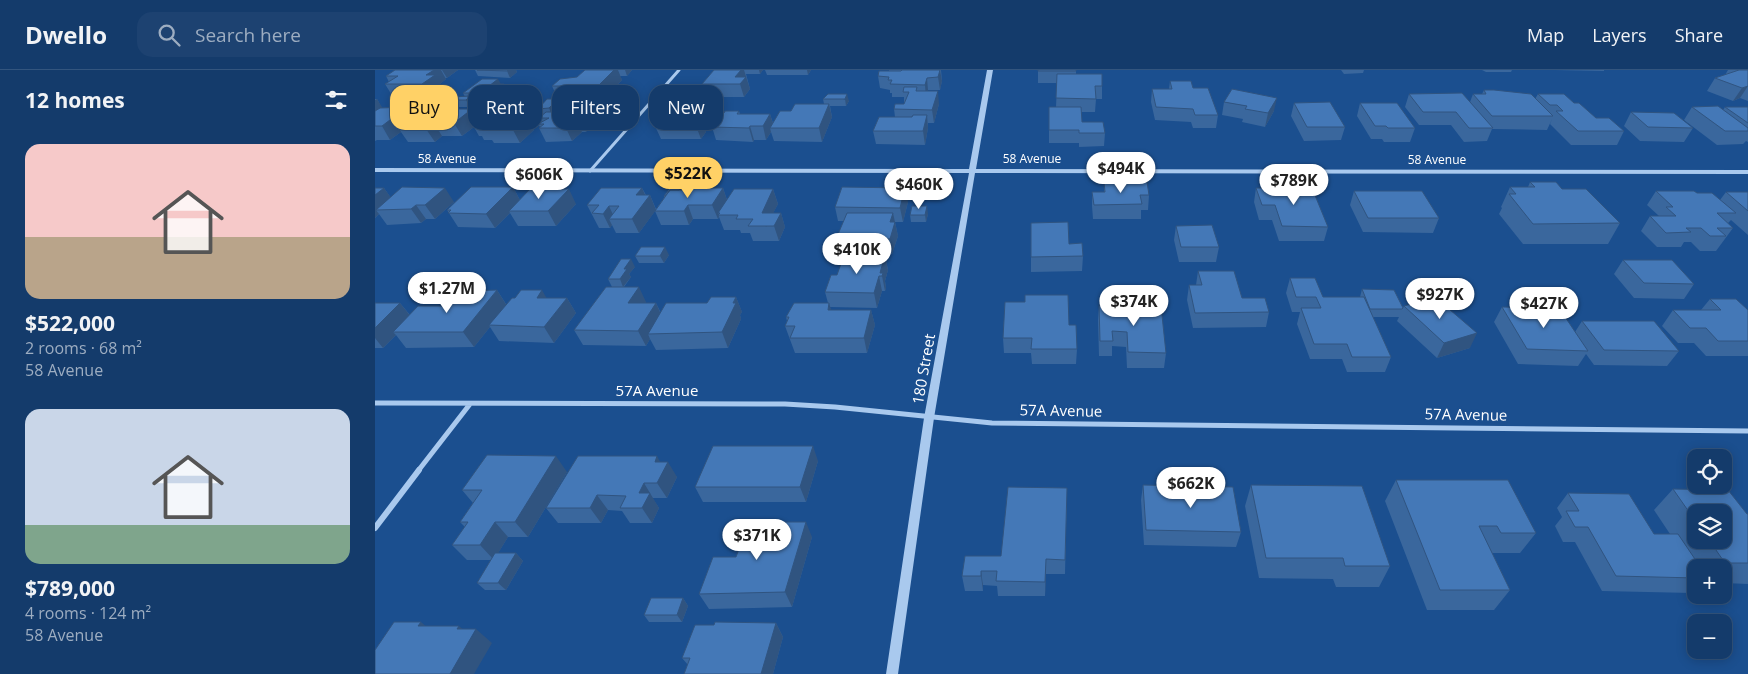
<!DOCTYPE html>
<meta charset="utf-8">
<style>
body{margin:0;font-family:"Open Sans",sans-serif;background:#1d4271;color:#f1f3f6;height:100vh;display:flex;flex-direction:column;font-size:19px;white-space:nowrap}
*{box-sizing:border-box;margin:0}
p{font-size:16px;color:#9dadc1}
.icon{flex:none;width:28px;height:28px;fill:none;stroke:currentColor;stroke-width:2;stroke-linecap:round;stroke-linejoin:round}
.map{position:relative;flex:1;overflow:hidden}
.side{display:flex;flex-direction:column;background:#143b6b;width:375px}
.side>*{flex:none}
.hud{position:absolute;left:15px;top:15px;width:475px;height:45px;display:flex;gap:10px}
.controls{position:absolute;left:1312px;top:379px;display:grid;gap:10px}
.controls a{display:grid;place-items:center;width:45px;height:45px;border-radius:10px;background:#143b6b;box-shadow:0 2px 12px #0003,0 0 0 1px #33557e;font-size:25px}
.price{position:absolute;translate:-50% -42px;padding:0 11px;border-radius:18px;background:#fff;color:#222;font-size:16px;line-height:32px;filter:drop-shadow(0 1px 2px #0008)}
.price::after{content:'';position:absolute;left:50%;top:30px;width:15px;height:11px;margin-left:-8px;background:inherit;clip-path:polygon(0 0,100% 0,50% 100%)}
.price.selected{background:#ffd166;color:#111}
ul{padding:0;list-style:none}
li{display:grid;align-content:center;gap:10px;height:265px;padding:0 25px}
li span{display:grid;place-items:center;height:155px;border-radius:15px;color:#555}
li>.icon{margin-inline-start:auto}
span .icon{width:90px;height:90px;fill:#fffc;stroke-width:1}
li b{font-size:21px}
h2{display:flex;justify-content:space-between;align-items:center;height:60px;padding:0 25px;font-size:21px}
.pill{padding:0 18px;border-radius:15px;background:#143b6b;box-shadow:0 2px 12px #0003,0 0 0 1px #33557e;font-size:18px;line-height:45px}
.pill.selected{background:#ffd166;color:#111}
header{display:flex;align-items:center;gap:30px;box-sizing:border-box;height:70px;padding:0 25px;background:#143b6b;border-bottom:1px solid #33557e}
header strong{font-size:24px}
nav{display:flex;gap:28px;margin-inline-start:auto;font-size:18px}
.search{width:350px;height:45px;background:#1d4271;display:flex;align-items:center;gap:12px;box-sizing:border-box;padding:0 18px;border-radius:15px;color:#9dadc1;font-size:19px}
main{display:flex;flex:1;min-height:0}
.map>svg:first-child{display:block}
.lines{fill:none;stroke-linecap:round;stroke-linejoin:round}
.minor-far2{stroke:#a9c9ee;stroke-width:3}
.minor-far1{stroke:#a9c9ee;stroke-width:5}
.minor{stroke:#a9c9ee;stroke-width:6}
.tertiary{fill:#a9c9ee;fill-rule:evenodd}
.wall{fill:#3a679d;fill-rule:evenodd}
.shaded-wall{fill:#305480}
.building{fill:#4478b7;stroke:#305480}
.labels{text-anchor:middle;stroke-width:4.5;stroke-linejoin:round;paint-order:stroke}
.far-street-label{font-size:12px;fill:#fff;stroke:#1b4f8f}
.street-label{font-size:15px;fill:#fff;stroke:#1b4f8f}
</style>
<header>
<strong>Dwello</strong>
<div class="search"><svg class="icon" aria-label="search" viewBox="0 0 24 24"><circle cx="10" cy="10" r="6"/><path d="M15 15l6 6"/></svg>Search here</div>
<nav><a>Map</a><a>Layers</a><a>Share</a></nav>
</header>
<main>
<section class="side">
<h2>12 homes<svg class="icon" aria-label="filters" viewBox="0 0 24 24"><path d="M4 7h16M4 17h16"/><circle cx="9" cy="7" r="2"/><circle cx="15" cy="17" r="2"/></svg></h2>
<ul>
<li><span style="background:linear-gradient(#f6c9c9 60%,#b9a48a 0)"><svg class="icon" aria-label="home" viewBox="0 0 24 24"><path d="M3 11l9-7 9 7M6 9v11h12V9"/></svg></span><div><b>$522,000</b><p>2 rooms · 68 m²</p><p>58 Avenue</p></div></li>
<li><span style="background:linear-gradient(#c9d6e8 75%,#7fa58c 0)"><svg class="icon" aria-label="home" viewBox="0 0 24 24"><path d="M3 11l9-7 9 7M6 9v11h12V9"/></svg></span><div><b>$789,000</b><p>4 rooms · 124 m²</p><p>58 Avenue</p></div></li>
</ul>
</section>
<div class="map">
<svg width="1373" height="604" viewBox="0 0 1373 604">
<rect width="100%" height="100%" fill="#1b4f8f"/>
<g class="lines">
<!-- minor-far2 -->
<path class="minor-far2" d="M215,101l89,-101"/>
<!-- minor-far1 -->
<path class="minor-far1" d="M0,333l410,1 50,3 157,16 756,8
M43,401l52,-67"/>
<!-- minor -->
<path class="minor" d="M0,458l44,-58"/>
<!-- tertiary -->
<path class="tertiary" d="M612,0h6l-17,99 772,1v4l-773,-1 -41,245 -36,256h-12l38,-256 45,-245 -594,-1v-4l594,1z"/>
</g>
<!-- wall -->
<path class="wall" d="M20,0h63l-11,8h-2l1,1 -6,5 3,4 -13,9h-18l3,6 -7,5 6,10 30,-7 28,-2 5,9 12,-2 38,-8 7,13 -3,3 3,6 -14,13h-26l-2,-3h-8l-2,-4h-3l-5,-9 -12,9h-20l-7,6h-27l-7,-10 -11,8h-13l-2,1v-42h2l5,9 13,-1 -4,-6 5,-4h-3l-8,-13 4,-2 -3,-6z
M100,0h41l1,2 -7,6 -32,-2z
M210,0h47l-5,6h-7l2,4 -18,19h-5l1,4 -5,4 5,10 -14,15h-4l-10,9 -26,1 -7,-14 1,-1 -2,-3 3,-1 -2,-5 3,-2h-1l-3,-7 21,-7 4,-3h-5l-6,-13 25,-9z
M339,0h49l-3,4h-14l4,15 -6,8h-37l-5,-13z
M390,0h46l-3,5h-41z
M514,0h52l1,11 -2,9h-12v1l11,13 -5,19h-6v5l-3,17 -49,-1 -3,-13 22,-14 -1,-8 10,-5v-7h-12v-4h-2v-3l-10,-2 -2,-12 11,-5z
M663,0h38v4l26,12v13h-6l-1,13h-14l1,10 23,11 -1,13 -25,1v-4h-30v-36h7l1,-24h-19z
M966,0h23l-1,3 -19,1z
M1107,0h30l-1,2h-25z
M1179,0h50v1z
M1353,0h20v31l-8,-3 -7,3 -26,-10 8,-13 10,-3z
M795,11l23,7 25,27 -2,13h-23l-2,-6 -36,-2 -4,-18 1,-13h17z
M126,14h3l3,7 -9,8 -9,-1 -1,-1 -4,3h-11l2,3 -5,4h-18l-4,-7 17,-3 -2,-4z
M1109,20l51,9 3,-5 36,9 22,15 28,13 -7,14h-46l-21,-21 2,-5 -5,11 -55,-1 -5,12 -23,1 -13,-17h-32l-14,-18 4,-13 61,8 3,-8h9z
M453,24l21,7 -3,5h-16l2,11 -10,25 -48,-1 -3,-9 -5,8h-12l-1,2 -37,-2 -4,-13 27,-16 1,3h30l3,9 51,-19 -1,-5z
M849,32l50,9 -9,16 -23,-5 1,-3 -21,-4z
M919,33l51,24 -4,13 -37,1 -13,-25z
M985,33l55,25 -5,14h-26l-2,-3h-11l-14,-23z
M330,35l4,13 -5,7 2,7 -5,7h-40l-6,-13 5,-6 -1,-2z
M1317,37l31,3 2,-3h23v35l-2,-1 -3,3 -26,1 -33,-25z
M1256,42l62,16 -9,14 -44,-1 -16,-15z
M729,112l45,13 -1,15h-7v9h-48l-1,-13v-14h12z
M1155,112l32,7 58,34 -12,21h-85l-24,-30 3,-6 -1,-1 9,-20h18z
M308,115l1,3h39l4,12 46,-11 5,15 -5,9h8l4,14 -6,14h-26l-3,-8h-9l-1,-3h-16l-5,-13 -1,2h-25l-4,6h-28l-6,-14 -16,22h-23l-4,-8 -2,3h-11l-12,-23 55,-17 4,7h4l6,14 8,-11v-2z
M138,117l7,13 56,4 -20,22h-38l-8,-13 -15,15 -37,-1 -11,-17z
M0,118h9l7,10 63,4 -19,17h-9l-5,4 -34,2 -8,-11 -4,4z
M881,118l72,39 -4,14h-45l-7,-21h-13l-5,-18z
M979,121l85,27 -6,15 -70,-1 -13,-27z
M1281,121l41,2 23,7 6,-8h22v43l-17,-15 -3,3 5,5 -17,23h-16l-9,-9h-7l-3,5h-24l-16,-16 9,-15h9l-12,-11z
M533,132l-5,20h-8l3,14 -6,18h-52l-4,-15 8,-18h-6l-3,-14z
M553,144l-2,8h-15l-1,-7z
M801,156l43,21 -3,15h-37l-5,-22z
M694,174l14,12 -1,15 -51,1v-15z
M294,185l-5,8h-25l-4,-7z
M510,185l3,15 -3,11 1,7 -1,3h-3l-5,17 -47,-1 1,3h40l4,15 -8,28h-72l-10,-27 2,-5 -1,-4 42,-14 -3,-11 12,-17z
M1248,190l71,24 -10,15 -50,-1 -20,-24z
M260,197l-6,7 2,3 -7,10 22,15 -1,1h11l5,10 75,-16 6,15 -2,3 1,4 -13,29 -72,2 -6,-11 -4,7 -63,-1 -9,-15 38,-43 -4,-8z
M823,201l44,27 27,14 -3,15 -73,1 -6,-28 2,-15h7z
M915,208l33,19h37l2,-8 41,19 1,-2 66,42 -33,10 -40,-37 2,-4h-26l18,40 -6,15h-38l-5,-13h-32l-13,-35 3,-12h-8l-6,-19z
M122,220l9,14 41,-6h20l9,15 -22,30 -55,-2 -9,-14 -16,20 -68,1 -10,-13 -13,13h-8v-45h25l10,12 40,-9z
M1335,229l38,11v46h-42l-12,-13h-16l-16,-17 11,-16h28z
M724,235l67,48 -2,15h-37l-1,-21 -14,-1v10h-13l-1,-36z
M1127,237l73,25 7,-11 97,30 -12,15 -73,-1 -8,-11 -8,12 -60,-2 -24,-42z
M694,255l8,24 -1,15h-44l-1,-11h-27l-1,-15z
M443,391l-12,41h-103l-8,-15z
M285,392l17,15 -10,21h-14v1l6,9 -7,15h-22l-8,-12 -14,-1 -7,13h-43l-12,-15z
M192,402l-39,65h-20l-10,16h18l7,8 -17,29h-21l-8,-7 14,-23h-24l-15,-15 13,-18 -5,-5 13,-19 -11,-13z
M1021,410l140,53 -16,20h-28l18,37 -16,20h-67l-42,-109z
M768,415l98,47 -5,15 -92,-2 -3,-45z
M876,415l139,81 -11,21h-43l-3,-8 -74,-1 -14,-72z
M692,418l-2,86h-19l-1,22h-47l-1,-10 -14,-1v6h-18l-3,-15 39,-20z
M1298,419l75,25v70l-24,-1v-15h-28v21l-4,4 -90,-2 -27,-49h-12l-8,-16 7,-9 -5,-9 11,-15 86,41h16l-16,-24zM1321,442l28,28h-28z
M437,467l-20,70 -83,2 -10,-15 37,-37z
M308,528l5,8 -6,16h-33l-5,-7z
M401,553l7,14 -10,37h-89l4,-9 -6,-7 32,-33z"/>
<!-- shaded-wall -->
<path class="shaded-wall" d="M59,0h7l5,9 -6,5 3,4 -13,9 -8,-13 4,-9z
M67,0h16l-11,8z
M133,0h8l1,2 -7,6 -3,-7z
M239,0h4l4,10 -18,19 -6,-13z
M250,0h7l-5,6z
M366,0h3l6,19 -6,8 -4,-13 -5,-7z
M384,0h4l-3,4z
M432,0h4l-3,5z
M565,0l2,11 -2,9 -2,-13z
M552,8l1,12 -2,8 -1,-13z
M123,9l4,7 -16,6 2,5 -4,3 -4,-7z
M129,14l3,7 -9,8 -4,-7z
M1373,16l-8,12 -7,3 9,-13z
M563,21l1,13 -5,19 -2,-13z
M472,24l2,7 -3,5 -1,-7z
M36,26l4,7 -7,5 -5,-7z
M96,26l4,7 -5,4 -4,-7z
M222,26l3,7 -5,4 5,10 -14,15 -6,-14 5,-10z
M902,28l-3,13 -9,16 3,-14z
M2,29l8,13 -10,3v-15z
M183,29l3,7 -7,2 2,4 -4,3 -3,-7z
M454,34l3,13 -10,25 -3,-14z
M330,35l4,13 -5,7 2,7 -5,7 -5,-13 3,-14z
M32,37l8,14 -16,7 2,4 -11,8 -8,-14z
M152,38l7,13 -3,3 3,6 -14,13 -7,-13 4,-14z
M97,39l8,13 -8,1 2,4 -12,9 -8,-13z
M395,44l4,13 -4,1 1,4 -5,8 -3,-14z
M552,45l1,13 -3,17 -2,-14z
M200,48l7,14 -10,9 -6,-13z
M59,53l8,13 -7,6 -9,-13z
M375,56l4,14 -1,2 -4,-14z
M308,115l3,7 -11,4z
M138,117l8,15 -12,9 1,2 -15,15 -9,-14z
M9,118l10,14 -18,8 3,4 -4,4v-23z
M70,118l9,14 -19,17 -10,-14z
M267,118l5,11 3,-4 6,15 -17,23 -7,-14 4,-24z
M348,118l5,15 -8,10h-2l1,4 -1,2 -6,-14z
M530,118l3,14 -5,20 -3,-14z
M194,119l7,15 -20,22 -8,-15z
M398,119l5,15 -12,23 -4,-14z
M41,135l10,14 -5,4 -10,-14z
M313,135l5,14 -4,6 -5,-14z
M234,136l6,13h-6l3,6 -2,3 -7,-14z
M552,136l1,8 -2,8 -1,-7z
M406,143l4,14 -6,14 -5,-15z
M518,143l5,23 -6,18 -2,-15v-17z
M290,177l4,8 -5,8 -4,-7z
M510,185l3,15 -3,11 1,7 -1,3 -3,-15 -2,-3z
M256,189l4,8 -6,7 2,3 -8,10 -3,-8 4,-10z
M504,206l3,15 -5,17 -3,-15z
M264,217l7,15 -11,16 -7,-15z
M122,220l10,16 -18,19 1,2 -16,20 -11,-15z
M167,220l9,16 -14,-8z
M361,227l6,15 -2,3 1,4 -13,29 -6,-16z
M192,228l9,15 -22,30 -10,-16z
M25,233l12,15 -19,14 3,3 -13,13 -8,-10v-10z
M281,233l7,16 -15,15 2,5 -4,7 -8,-15z
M454,233l5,16 -6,-9z
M496,240l4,15 -8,28 -3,-15z
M1102,263l-7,15 -33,10 7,-15z
M438,376l5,15 -12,41 -6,-15z
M181,386l11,16 -39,65 -13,-15z
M282,386l7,13 4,-7 9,15 -10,21 -10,-15 -2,-21z
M269,413l15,25 -7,15 -10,-15 -3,-15z
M222,425l11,15 -7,13 -11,-15z
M120,452l13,15 -14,23 -14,-15z
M431,452l6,15 -20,70 -7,-15z
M141,483l7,8 -17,29 -8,-7z
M671,489v15l-1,22v-14z
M606,501l2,14v6l-2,-15z
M308,528l5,8 -6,16 -5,-7z
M46,552l16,14 -19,-10z
M401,553l7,14 -10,37h-12z
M84,556l13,11 4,-8 16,14 -18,31h-24l7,-45z"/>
<!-- building -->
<path class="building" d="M20,0h39l-8,5h9l-13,9h-37l13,-8h-12z
M102,0h31l-1,1z
M210,0h29l-16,16h-46l8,-7 17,-2z
M339,0h27l-6,7h11l-6,7h-38z
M527,0h38l-2,7 -11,1 -2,7 -35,-1 2,-4h-4l1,-3 -11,-1 1,-5h22z
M663,0h38v1h-38z
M1364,0h9v16l-6,2 -27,-10z
M682,4h45v12h-7l1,13 -40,-1z
M107,9h16l-18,14h-17z
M795,11h21l2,7h15l10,27h-23l-2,-6 -37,-2 -4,-18h20z
M120,14h9l-10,8h-8z
M529,17h13l-1,4h22l-6,19 -38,-1 1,-5h9l5,-12h-6z
M857,19l45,9 -9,15 -23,-4 2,-3 -23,-4z
M1109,20h10l37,4 22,22h-61l-19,-22h13z
M1087,23l31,35h-24l-13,-16h-33l-14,-18z
M453,24h19l-2,5h-22z
M1163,24h26l10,9h5l17,15h13l15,13h-46l-22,-20h7l-6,-6h-7z
M23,26h13l-8,5h-12z
M96,26l-5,4h-18l3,-3z
M192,26h30l-8,8h-24l-4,4h-7z
M172,29h11l-9,9 -11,1z
M955,32l15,25h-38l-13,-24z
M985,33h37l18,25h-27l-2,-2h-11z
M190,34h29l-14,14h-5l-9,10h-27l5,-4h-6l11,-6h-10l7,-6h10z
M420,34h34l-10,24h-49l10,-17h11z
M298,35h32l-6,7 2,7 -5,7h-41l7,-9 -3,1z
M1343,36l30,22v3h-23l-33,-24z
M32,37l-25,19h-7v-15l5,-3z
M674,37h32l1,15h21l2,11h-26v-3h-30z
M1350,37h23v16z
M124,38h28l-10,8h10l-14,14h-27l4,-4h-13l3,-3h-8l7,-7h10z
M72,39h25l-18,14h-20l-8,6 -27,-1 24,-17h21z
M350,41h14l-2,3h33l-7,12h-13l-1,2 -37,-1 6,-13 6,-1z
M1256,42l43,1 19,15 -45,-1z
M538,45h14l-4,16h-50l6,-14h33z
M729,112h43l2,13h-9l2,9 -48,1 -2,-13h13z
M1155,112h26l6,7h24l34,34 -87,1 -24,-30h7l-6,-7h25z
M297,115h11l-4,5h-9l-5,6h-1z
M27,117l43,1 -20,17h-9l-5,4 -35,1z
M96,117h42l-27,27 -38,-1 3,-3h-4z
M467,117l63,1 -5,20 -65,-1z
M0,118h9l-9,7z
M226,118h41l-6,7h14l-18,24h-23l10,-13h-10l-6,8 -11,-1 7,-8h-12z
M309,118h39l-11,17h-24l-4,6h-29l15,-21h13z
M881,118h56l16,39 -46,-1 -7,-21h-13z
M155,119h39l-21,22h-39z
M359,119h39l-11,24h19l-7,13h-26l5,-7h-17l2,-4h-20l2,-2h-2z
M979,121h68l17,27h-71z
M1281,121h38l3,2h15l24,20h-19l16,15h-16l9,8h-16l-9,-8h-15l5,4 -25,1 -16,-17h26l-10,-9h7z
M1351,122h22v19z
M537,136h15l-2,9h-15z
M472,143h46l-3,9h5l-5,17h-54z
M693,152l1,22 13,-1 1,13 -52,1v-34z
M837,155l7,22h-38l-5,-21z
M266,177h24l-5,9h-25z
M469,185h41l-5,18h3l-1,3h-3l-5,17 -49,-1 6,-17h6z
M246,189h10l-7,10h3l-7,10h-12z
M1248,190h49l22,24 -50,-1z
M823,201h36l8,27h23l4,14 -74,1 -6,-28h13z
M915,208h25l8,19h41l27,60h-39l-5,-13h-33l-13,-36h20l-5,-11h-20z
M231,217h33l-11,16h28l-18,28 -64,-1z
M987,219l32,1 9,18 -1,1h-32z
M122,220l-34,42h-70l25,-26h32l14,-15z
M146,220h21l-5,8h30l-23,29 -55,-2 23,-27h3z
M650,225h43l1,30h7l1,24h-46l1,-11h-29l2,-36h20z
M336,227h25l-3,6h3l-14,29 -74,2 18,-31h41z
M1060,227l42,36 -33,10 -40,-37z
M1335,229h26l12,11v31h-30l-12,-13h-16l-17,-18h48z
M0,233h25l-25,25z
M419,233h35l-1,7h43l-7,28h-74l5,-12h-10l4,-9h-3z
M724,235l62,1 5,47 -38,-1 -1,-20 -15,-1 1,10h-13z
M1127,237l57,1 29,43 -61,-2z
M1207,251h72l25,30 -75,-1z
M338,376h100l-13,41h-105z
M112,385l69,1 -41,66h-20l-15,23h-28l16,-23h-8l22,-32h-20z
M203,386h79l-2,6h13l-11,21h-13l-5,10h11l-8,15h-22l6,-12 -29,-1 -7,13h-44z
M1021,410h112l28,53h-35l-4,-7h-18l31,64h-70z
M768,415l90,2 8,45 -95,-2z
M876,415l111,1 28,80h-45l-2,-8h-77z
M633,417l59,1 -2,72 -19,-1 -1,23 -49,-1 1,-10h-16v5h-19l3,-20h36z
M1298,419l55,1 19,24h1v49h-23l-16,-23h15v-28h-28v10z
M1193,423l61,1 25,40h24l23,34h-5v10l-80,-2 -28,-49h-13l-9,-16h13z
M374,452h57l-21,70 -86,2 14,-37h23z
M120,483h21l-18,30h-21z
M276,528h32l-6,17h-33z
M19,552h27l-3,4h41l-2,3h19l-26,45h-75v-24z
M340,552l61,1 -15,51h-77l6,-16h-8l13,-33h19z"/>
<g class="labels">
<!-- far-street labels -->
<g class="far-street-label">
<text x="72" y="93">58 Avenue</text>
<text x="657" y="93">58 Avenue</text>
<text x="1062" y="94">58 Avenue</text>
</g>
<!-- street labels -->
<g class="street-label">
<text transform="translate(549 299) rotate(-80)" y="5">180 Street</text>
<text x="282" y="326">57A Avenue</text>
<text transform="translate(686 341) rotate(1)" y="5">57A Avenue</text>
<text transform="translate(1091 345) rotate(1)" y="5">57A Avenue</text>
</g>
</g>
</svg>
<div class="controls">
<a><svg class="icon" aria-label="locate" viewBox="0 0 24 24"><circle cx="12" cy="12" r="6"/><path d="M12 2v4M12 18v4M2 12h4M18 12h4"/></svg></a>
<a><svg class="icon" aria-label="layers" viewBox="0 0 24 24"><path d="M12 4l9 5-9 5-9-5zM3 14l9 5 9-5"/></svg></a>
<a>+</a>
<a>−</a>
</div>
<b class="price" style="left:746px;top:124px">$494K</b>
<b class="price selected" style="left:313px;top:129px">$522K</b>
<b class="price" style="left:164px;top:130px">$606K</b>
<b class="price" style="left:919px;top:136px">$789K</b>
<b class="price" style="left:544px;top:140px">$460K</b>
<b class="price" style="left:482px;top:205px">$410K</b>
<b class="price" style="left:72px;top:244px">$1.27M</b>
<b class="price" style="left:1065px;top:250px">$927K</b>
<b class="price" style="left:759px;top:257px">$374K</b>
<b class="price" style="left:1169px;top:259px">$427K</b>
<b class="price" style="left:816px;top:439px">$662K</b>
<b class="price" style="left:382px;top:491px">$371K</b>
<div class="hud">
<a class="pill selected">Buy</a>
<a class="pill">Rent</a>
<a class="pill">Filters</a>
<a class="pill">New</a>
</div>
</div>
</main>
